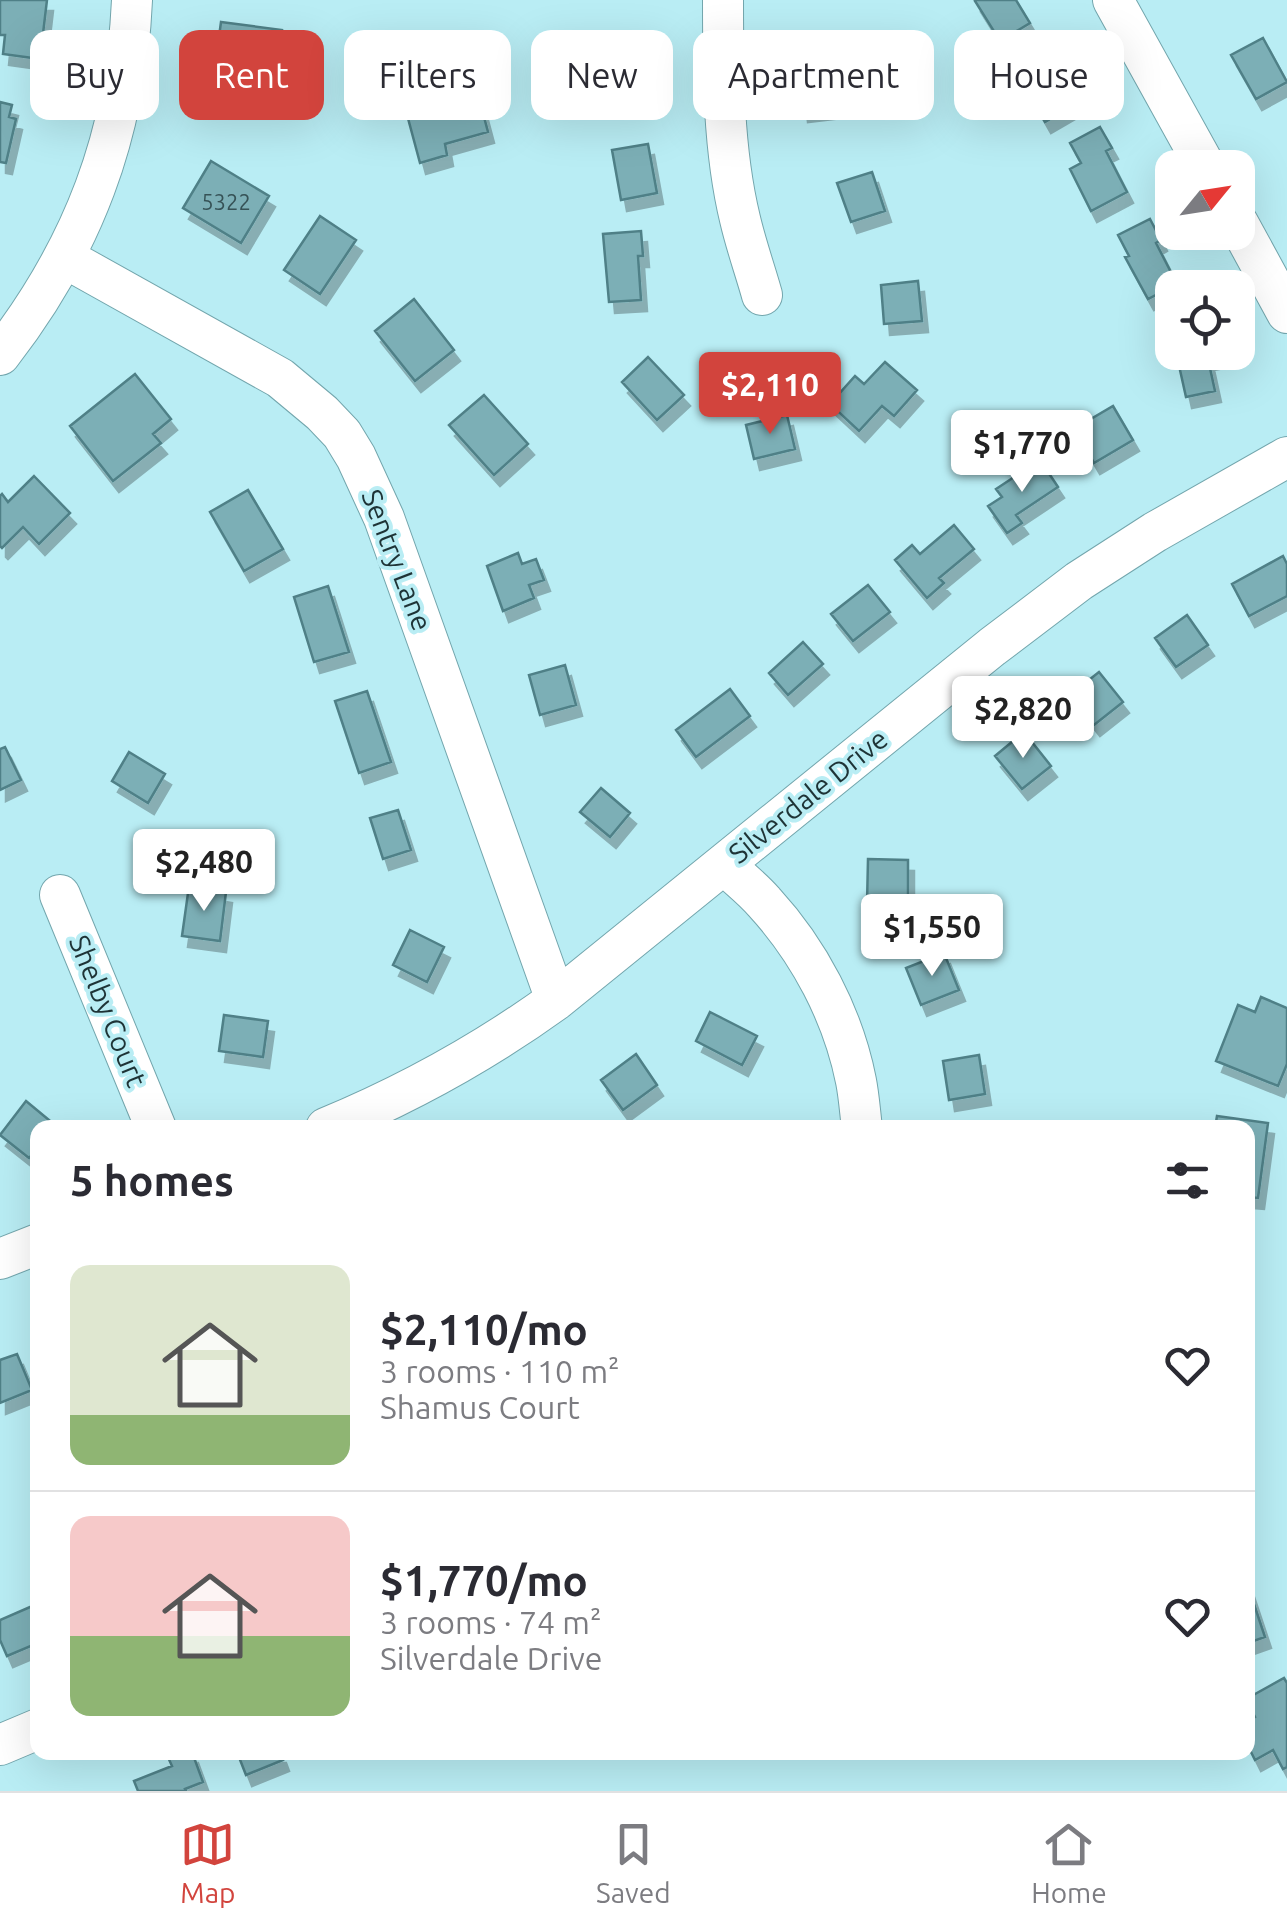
<!DOCTYPE html>
<meta charset="utf-8">
<style>
body{margin:0;font-family:Ubuntu,sans-serif;background:#f2f2f3;color:#2b2b33;height:100vh;display:flex;flex-direction:column;font-size:38px;white-space:nowrap}
*{box-sizing:border-box;margin:0}
p{font-size:32px;color:#7c7c81}
.icon{flex:none;width:55px;height:55px;fill:none;stroke:currentColor;stroke-width:2;stroke-linecap:round;stroke-linejoin:round}
.map{position:relative;flex:1;overflow:hidden}
.drawer{position:absolute;left:30px;top:1120px;width:1225px;height:640px;display:flex;flex-direction:column;background:#fff;border-radius:20px;box-shadow:0 10px 40px #0002}
.drawer>*{flex:none}
.guide{position:absolute;left:30px;top:30px;width:1228px;height:90px;display:flex;gap:20px}
.needle{width:65px;rotate:60deg}
.controls{position:absolute;left:1155px;top:150px;display:grid;gap:20px}
.controls a{display:grid;place-items:center;width:100px;height:100px;border-radius:20px;background:#fff;box-shadow:0 10px 40px #0002;font-size:50px}
.price{position:absolute;translate:-50% -85px;padding:0 22px;border-radius:10px;background:#fff;color:#222;font-size:32px;line-height:65px;filter:drop-shadow(0 2px 5px #0008)}
.price::after{content:'';position:absolute;left:50%;top:60px;width:30px;height:22px;margin-left:-15px;background:inherit;clip-path:polygon(0 0,100% 0,50% 100%)}
.price.active{background:#d2443d;color:#fff}
ul{padding:0;list-style:none}
li{display:flex;align-items:center;gap:30px;height:250px;padding:0 40px}
li+li{border-top:2px solid #e1e1e2}
li span{display:grid;place-items:center;flex:none;width:280px;height:200px;border-radius:20px;color:#555}
li>.icon{margin-inline-start:auto}
span .icon{width:120px;height:120px;fill:#fffc;stroke-width:1}
li b{font-size:42px}
h2{display:flex;justify-content:space-between;align-items:center;height:120px;padding:0 40px;font-size:42px}
.pill{padding:0 35px;border-radius:20px;background:#fff;box-shadow:0 10px 40px #0002;font-size:35px;line-height:90px}
.pill.active{background:#d2443d;color:#fff}
.tabs{display:flex;justify-content:space-around;align-items:center;height:140px;border-top:2px solid #e1e1e2;background:#fff;font-size:28px;color:#7c7c81}
.tabs a{display:grid;justify-items:center;gap:5px}
.tabs .active{color:#d2443d}
.map>svg:first-child{display:block}
.building{fill:#7cafb6;stroke:#4f8087;stroke-width:2.5;filter:url(#shadow)}
.lines{fill:none;stroke-linecap:round;stroke-linejoin:round}
.minor-casing{stroke:#73a6ad;stroke-width:42}
.minor{stroke:#fff;stroke-width:40}
.labels{text-anchor:middle;stroke-width:8;stroke-linejoin:round;paint-order:stroke}
.number-label{font-size:22px;fill:#365256}
.street-label{font-size:28px;fill:#1e3336;stroke:#b9edf4}
</style>
<div class="map">
<svg width="1287" height="1791" viewBox="0 0 1287 1791">
<defs>
<filter id="shadow"><feDropShadow dx="6" dy="11" stdDeviation="0" flood-color="#0004"/></filter>
</defs>
<rect width="100%" height="100%" fill="#b9edf4"/>
<!-- building -->
<path class="building" d="M0,0h47l-7,59 -37,-5 2,-19h-5z
M977,0h39l14,23 -30,18 -25,-40z
M221,22l61,8 -5,44 -35,-4 -2,15 -27,-4z
M1263,38l24,44 -31,17 -25,-44z
M637,41l7,48 -36,6 -7,-49z
M1050,58l26,46 -31,18 -26,-46z
M849,62l3,22 -18,2 3,21 -35,4 -5,-44z
M476,87l12,45 -43,12 2,11 -27,8 -15,-56z
M0,102l12,3 -3,12 7,2 -10,44 -6,-1z
M1100,127l12,21 -6,3 21,41 -36,19 -21,-42 11,-6 -11,-20z
M648,144l9,49 -36,7 -9,-50z
M211,161l58,35 -28,47 -58,-35z
M872,172l13,39 -34,11 -14,-39z
M320,216l36,24 -36,54 -36,-24z
M1150,219l11,21 -5,3 21,41 -29,15 -23,-42 4,-1 -11,-21z
M641,231l2,25h-5l3,44 -32,2 -6,-68z
M918,281l4,40 -38,3 -3,-39z
M414,299l40,51 -39,31 -40,-50z
M1176,352h35l2,6 -5,1 7,32 -29,6z
M648,357l36,38 -27,25 -35,-38z
M885,362l32,28 -23,26 -12,-10 -23,25 -29,-27 25,-28 9,8z
M135,374l36,45 -18,15 8,9 -48,38 -43,-55z
M484,395l44,49 -34,31 -45,-50z
M1113,406l20,34 -39,23 -20,-34z
M787,415l8,34 -41,10 -8,-34z
M1040,460l18,27 -42,28 6,8 -15,10 -19,-27 14,-9 -6,-8z
M34,476l36,37 -31,31 -16,-17 -21,21 -2,-2v-50l2,-2 6,8z
M248,490l35,59 -39,22 -34,-59z
M954,525l20,24 -35,29 5,5 -17,15 -32,-38 17,-15 8,9z
M518,553l4,11 14,-5 8,21 -15,5 5,13 -31,13 -16,-45z
M1283,556l4,8v32l-38,20 -17,-32z
M868,585l22,27 -37,29 -22,-27z
M328,586l21,66 -35,10 -20,-65z
M1187,615l21,30 -32,22 -21,-29z
M803,642l20,22 -35,31 -19,-22z
M565,665l11,40 -36,10 -11,-40z
M1099,672l24,30 -29,23 -24,-30z
M730,689l20,27 -54,41 -20,-27z
M367,691l24,71 -32,11 -24,-72z
M1024,732l27,34 -29,23 -27,-33z
M5,747l16,33 -21,10v-41z
M129,752l36,22 -17,29 -36,-22z
M601,788l29,25 -20,24 -30,-25z
M398,810l13,40 -28,9 -13,-41z
M868,859l40,1v45l-41,-1z
M189,886l37,6 -6,49 -38,-5z
M410,930l34,17 -17,35 -34,-17z
M944,953l15,37 -38,15 -15,-37z
M1261,997l26,11v56l-9,22 -62,-25 22,-56 17,7z
M710,1012l47,24 -15,29 -46,-24z
M224,1015l44,6 -5,36 -44,-6z
M636,1054l21,31 -34,25 -22,-30z
M979,1055l6,39 -36,6 -6,-39z
M26,1101l29,24 -2,3h-15v20l-9,10 -29,-23z
M1217,1116l51,7 -10,75 -10,-1v-69h-33z
M17,1354l15,36 -32,13v-43z
M1248,1586l17,51 -17,6z
M37,1604l1,39 -31,13 -7,-16v-20z
M1284,1678l3,5v84l-4,2 -10,-19 -18,10 -7,-14v-25l7,-4 -7,-14v-5z
M172,1752h20l11,30 -18,7 1,2h-48l-4,-10 38,-15 -5,-11z
M237,1752h43l3,8 -37,15z"/>
<g class="lines">
<!-- minor casing -->
<g class="minor-casing">
<path id="minor" d="M723,0c0,72 0,149 17,219 6,26 15,51 22,76
M1113,0l93,168
M1238,223l49,90
M65,258l215,120 42,35 20,21 14,23 28,61 172,482
M0,355c83,-107 126,-220 132,-355
M724,864c13,13 28,24 40,38 45,49 79,113 92,179 3,15 4,31 6,47
M60,895l96,233
M326,1128c82,-34 158,-76 230,-128l436,-353 87,-66 76,-49 132,-75
M0,1259l38,-15
M0,1745l38,-16"/>
</g>
<!-- minor -->
<use href="#minor" class="minor"/>
</g>
<g class="labels">
<!-- number labels -->
<g class="number-label">
<text x="226" y="210">5322</text>
</g>
<!-- street labels -->
<g class="street-label">
<text transform="translate(397 560) rotate(69)" y="10">Sentry Lane</text>
<text transform="translate(808 796) rotate(-39)" y="10">Silverdale Drive</text>
<text transform="translate(108 1011) rotate(68)" y="10">Shelby Court</text>
</g>
</g>
</svg>
<div class="controls">
<a><svg class="needle" viewBox="-14 -14 28 28"><path d="M0-13l5 13h-10z" fill="#e53935"/><path d="M0 13l5-13h-10z" fill="#7c7c81"/></svg></a>
<a><svg class="icon" aria-label="locate" viewBox="0 0 24 24"><circle cx="12" cy="12" r="6"/><path d="M12 2v4M12 18v4M2 12h4M18 12h4"/></svg></a>
</div>
<b class="price active" style="left:770px;top:437px">$2,110</b>
<b class="price" style="left:1022px;top:495px">$1,770</b>
<b class="price" style="left:1023px;top:761px">$2,820</b>
<b class="price" style="left:204px;top:914px">$2,480</b>
<b class="price" style="left:932px;top:979px">$1,550</b>
<div class="guide">
<a class="pill">Buy</a>
<a class="pill active">Rent</a>
<a class="pill">Filters</a>
<a class="pill">New</a>
<a class="pill">Apartment</a>
<a class="pill">House</a>
</div>
<section class="drawer">
<h2>5 homes<svg class="icon" aria-label="filters" viewBox="0 0 24 24"><path d="M4 7h16M4 17h16"/><circle cx="9" cy="7" r="2"/><circle cx="15" cy="17" r="2"/></svg></h2>
<ul>
<li><span style="background:linear-gradient(#dfe7d0 75%,#8fb573 0)"><svg class="icon" aria-label="home" viewBox="0 0 24 24"><path d="M3 11l9-7 9 7M6 9v11h12V9"/></svg></span><div><b>$2,110/mo</b><p>3 rooms · 110 m²</p><p>Shamus Court</p></div><svg class="icon" aria-label="heart" viewBox="0 0 24 24"><path d="M12 20l-8-8c-3-5 5-10 8-4 3-6 11-1 8 4z"/></svg></li>
<li><span style="background:linear-gradient(#f6c9c9 60%,#8fb573 0)"><svg class="icon" aria-label="home" viewBox="0 0 24 24"><path d="M3 11l9-7 9 7M6 9v11h12V9"/></svg></span><div><b>$1,770/mo</b><p>3 rooms · 74 m²</p><p>Silverdale Drive</p></div><svg class="icon" aria-label="heart" viewBox="0 0 24 24"><path d="M12 20l-8-8c-3-5 5-10 8-4 3-6 11-1 8 4z"/></svg></li>
</ul>
</section>
</div>
<nav class="tabs">
<a class="active"><svg class="icon" aria-label="map" viewBox="0 0 24 24"><path d="M3 6l6-2 6 2 6-2v14l-6 2-6-2-6 2zM9 4v14M15 6v14"/></svg>Map</a>
<a><svg class="icon" aria-label="saved" viewBox="0 0 24 24"><path d="M7 4h10v16l-5-4-5 4z"/></svg>Saved</a>
<a><svg class="icon" aria-label="home" viewBox="0 0 24 24"><path d="M3 11l9-7 9 7M6 9v11h12V9"/></svg>Home</a>
</nav>
